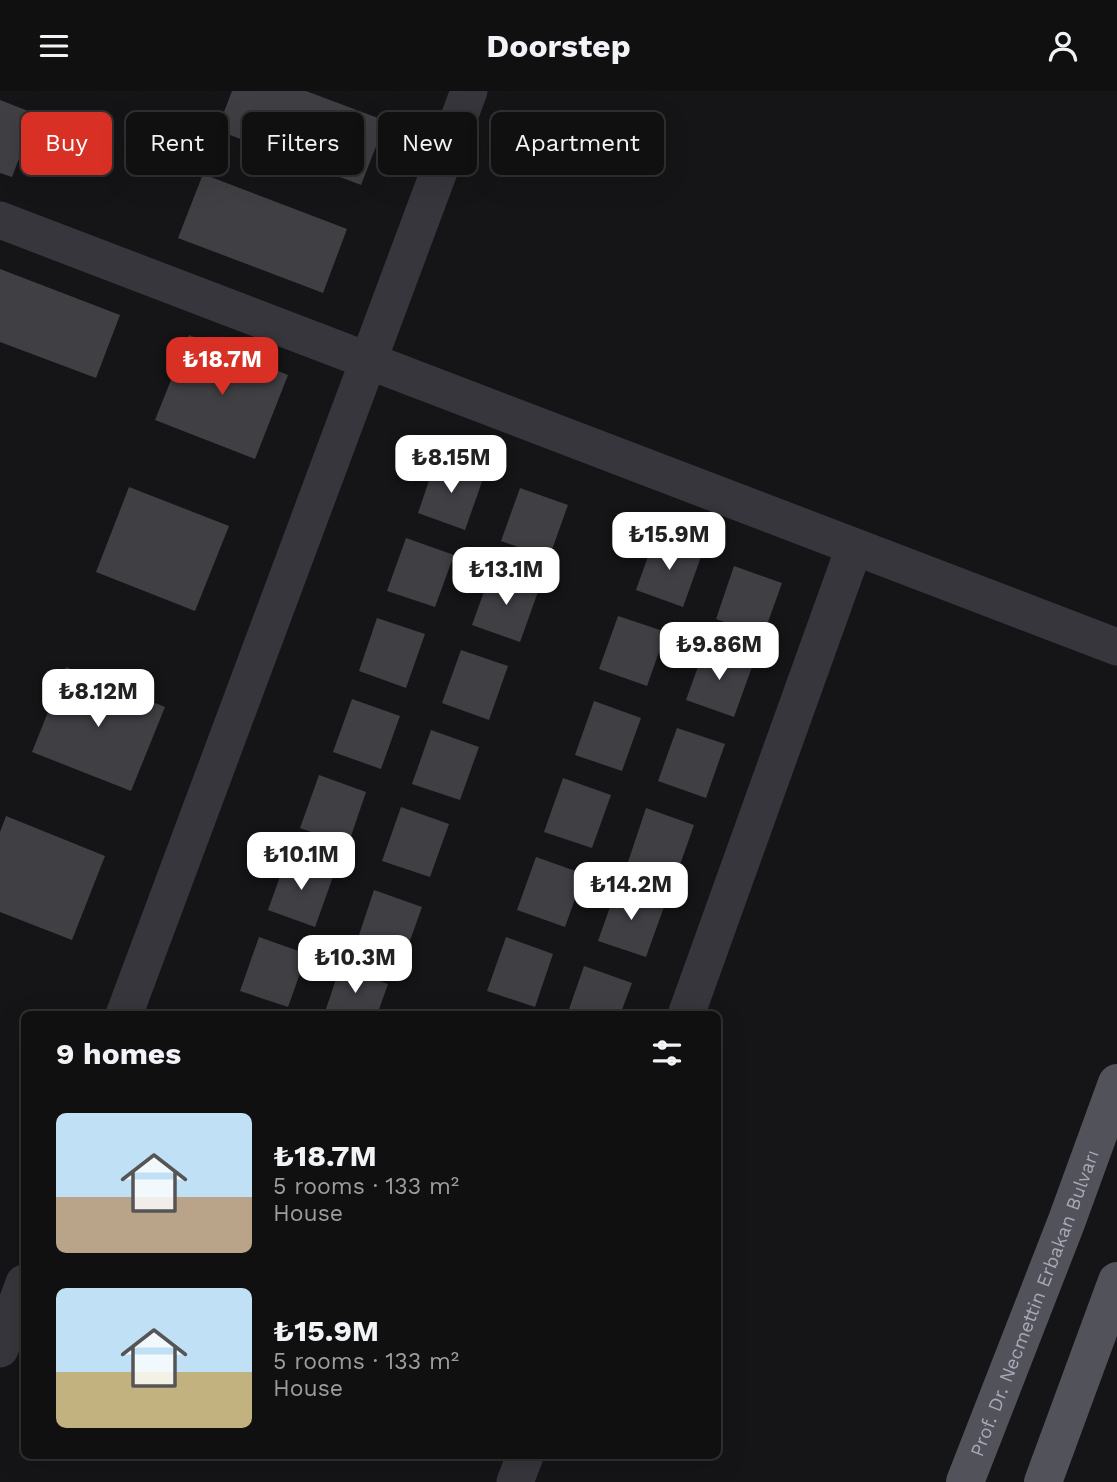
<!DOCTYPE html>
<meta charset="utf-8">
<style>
body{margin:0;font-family:"Work Sans",sans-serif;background:#19191a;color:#f1f3f6;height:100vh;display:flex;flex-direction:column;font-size:26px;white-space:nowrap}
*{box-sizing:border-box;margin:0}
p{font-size:23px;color:#9c9d9f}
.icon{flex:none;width:38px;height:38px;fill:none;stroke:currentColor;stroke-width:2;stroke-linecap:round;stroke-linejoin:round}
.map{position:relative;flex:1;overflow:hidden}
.sheet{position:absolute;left:21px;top:920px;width:700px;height:448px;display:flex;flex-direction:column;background:#101011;border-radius:10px;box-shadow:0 7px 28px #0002,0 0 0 2px #303031}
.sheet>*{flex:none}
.banner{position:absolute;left:21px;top:21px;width:700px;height:63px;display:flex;gap:14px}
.price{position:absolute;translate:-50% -60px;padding:0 16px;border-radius:14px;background:#fff;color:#222;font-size:23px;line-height:46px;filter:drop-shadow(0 2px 4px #0008)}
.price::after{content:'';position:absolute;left:50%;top:42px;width:21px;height:16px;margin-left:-10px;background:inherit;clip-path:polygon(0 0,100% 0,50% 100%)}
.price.active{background:#d93025;color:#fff}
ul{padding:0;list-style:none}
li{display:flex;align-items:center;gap:21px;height:175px;padding:0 35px}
li span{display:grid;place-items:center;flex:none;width:196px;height:140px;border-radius:10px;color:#555}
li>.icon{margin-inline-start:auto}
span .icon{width:84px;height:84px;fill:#fffc;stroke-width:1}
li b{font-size:30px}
h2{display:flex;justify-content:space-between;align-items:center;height:84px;padding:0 35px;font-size:30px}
.pill{padding:0 24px;border-radius:10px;background:#101011;box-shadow:0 7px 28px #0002,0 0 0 2px #303031;font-size:24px;line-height:63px}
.pill.active{background:#d93025;color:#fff}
header{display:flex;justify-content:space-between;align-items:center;height:91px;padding:0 35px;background:#101011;font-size:32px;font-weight:700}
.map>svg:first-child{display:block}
.building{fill:#403f44}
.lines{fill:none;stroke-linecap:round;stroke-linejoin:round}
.minor{stroke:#36363c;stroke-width:37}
.major{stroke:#52525b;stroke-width:38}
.labels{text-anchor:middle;stroke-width:5;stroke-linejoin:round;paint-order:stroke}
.street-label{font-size:19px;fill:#a7a9b6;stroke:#101012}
</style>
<header><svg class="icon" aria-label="menu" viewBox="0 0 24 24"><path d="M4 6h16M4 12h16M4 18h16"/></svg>Doorstep<svg class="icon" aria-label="person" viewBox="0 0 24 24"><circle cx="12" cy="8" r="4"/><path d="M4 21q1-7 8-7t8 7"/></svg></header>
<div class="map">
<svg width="1117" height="1391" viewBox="0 0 1117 1391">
<rect width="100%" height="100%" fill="#151517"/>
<!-- building -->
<path class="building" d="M232,0h74l80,30 -25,64 -144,-55z
M0,9l36,14 -24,63 -12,-4z
M203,83l144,55 -24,64 -145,-55z
M0,178l120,46 -24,63 -96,-36z
M189,244l99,40 -33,84 -100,-39z
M436,369l48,16 -19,54 -47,-17z
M129,396l100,39 -34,85 -99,-39z
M520,397l48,17 -19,53 -48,-17z
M655,446l47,17 -19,53 -47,-17z
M406,447l48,17 -19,52 -48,-16z
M734,475l48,17 -19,53 -47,-17z
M491,481l48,17 -19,53 -48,-17z
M618,525l48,16 -19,54 -48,-17z
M377,527l48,16 -19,54 -47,-17z
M705,556l48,17 -19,53 -48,-17z
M461,559l47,16 -19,54 -47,-17z
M66,576l99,40 -34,84 -99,-39z
M352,608l48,17 -19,53 -48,-17z
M594,610l47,17 -19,53 -47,-16z
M677,637l48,16 -19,54 -48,-17z
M431,639l48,17 -19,53 -48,-16z
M319,684l47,17 -18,53 -48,-17z
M563,687l48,17 -19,53 -48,-16z
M401,716l48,17 -19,53 -48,-16z
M646,717l48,17 -19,54 -47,-17z
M6,725l99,40 -33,84 -72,-28v-80z
M287,766l47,17 -19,53 -47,-17z
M536,766l48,17 -19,53 -48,-17z
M617,796l48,17 -19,53 -48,-16z
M374,799l48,17 -19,53 -47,-16z
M259,846l48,17 -19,53 -48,-16z
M506,846l47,17 -18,53 -48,-16z
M584,875l48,17 -12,32h-53z
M340,876l48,17 -11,31h-53z"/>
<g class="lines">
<!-- minor -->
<path class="minor" d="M0,129l1117,427
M124,924l345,-924
M686,924l168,-467
M0,1258l24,-66
M515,1391l10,-26"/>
<!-- major -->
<g class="major">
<path id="s1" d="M965,1391l101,-259 51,-140"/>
<path d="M1043,1391l74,-201"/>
</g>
</g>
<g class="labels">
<!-- street labels -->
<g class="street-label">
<text dy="7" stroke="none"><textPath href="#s1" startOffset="192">Prof. Dr. Necmettin Erbakan Bulvarı</textPath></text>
</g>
</g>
</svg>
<b class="price active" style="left:222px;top:306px">₺18.7M</b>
<b class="price" style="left:451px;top:404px">₺8.15M</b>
<b class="price" style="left:669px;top:481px">₺15.9M</b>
<b class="price" style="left:506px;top:516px">₺13.1M</b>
<b class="price" style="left:719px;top:591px">₺9.86M</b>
<b class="price" style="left:98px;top:638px">₺8.12M</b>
<b class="price" style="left:301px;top:801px">₺10.1M</b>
<b class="price" style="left:631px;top:831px">₺14.2M</b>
<b class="price" style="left:355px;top:904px">₺10.3M</b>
<div class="banner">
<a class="pill active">Buy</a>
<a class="pill">Rent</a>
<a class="pill">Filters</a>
<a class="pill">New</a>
<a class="pill">Apartment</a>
</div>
<section class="sheet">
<h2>9 homes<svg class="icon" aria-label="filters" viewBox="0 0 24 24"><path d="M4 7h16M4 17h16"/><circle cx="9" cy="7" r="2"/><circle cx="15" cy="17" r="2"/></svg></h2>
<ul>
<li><span style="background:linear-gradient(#bfe0f5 60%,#b9a48a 0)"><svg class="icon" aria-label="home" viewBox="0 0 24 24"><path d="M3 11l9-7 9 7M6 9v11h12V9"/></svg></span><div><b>₺18.7M</b><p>5 rooms · 133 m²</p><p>House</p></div></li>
<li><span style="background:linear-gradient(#bfe0f5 60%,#c2b280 0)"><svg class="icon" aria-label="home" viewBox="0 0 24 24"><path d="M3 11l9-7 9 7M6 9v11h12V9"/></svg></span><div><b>₺15.9M</b><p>5 rooms · 133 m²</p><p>House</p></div></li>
</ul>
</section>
</div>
